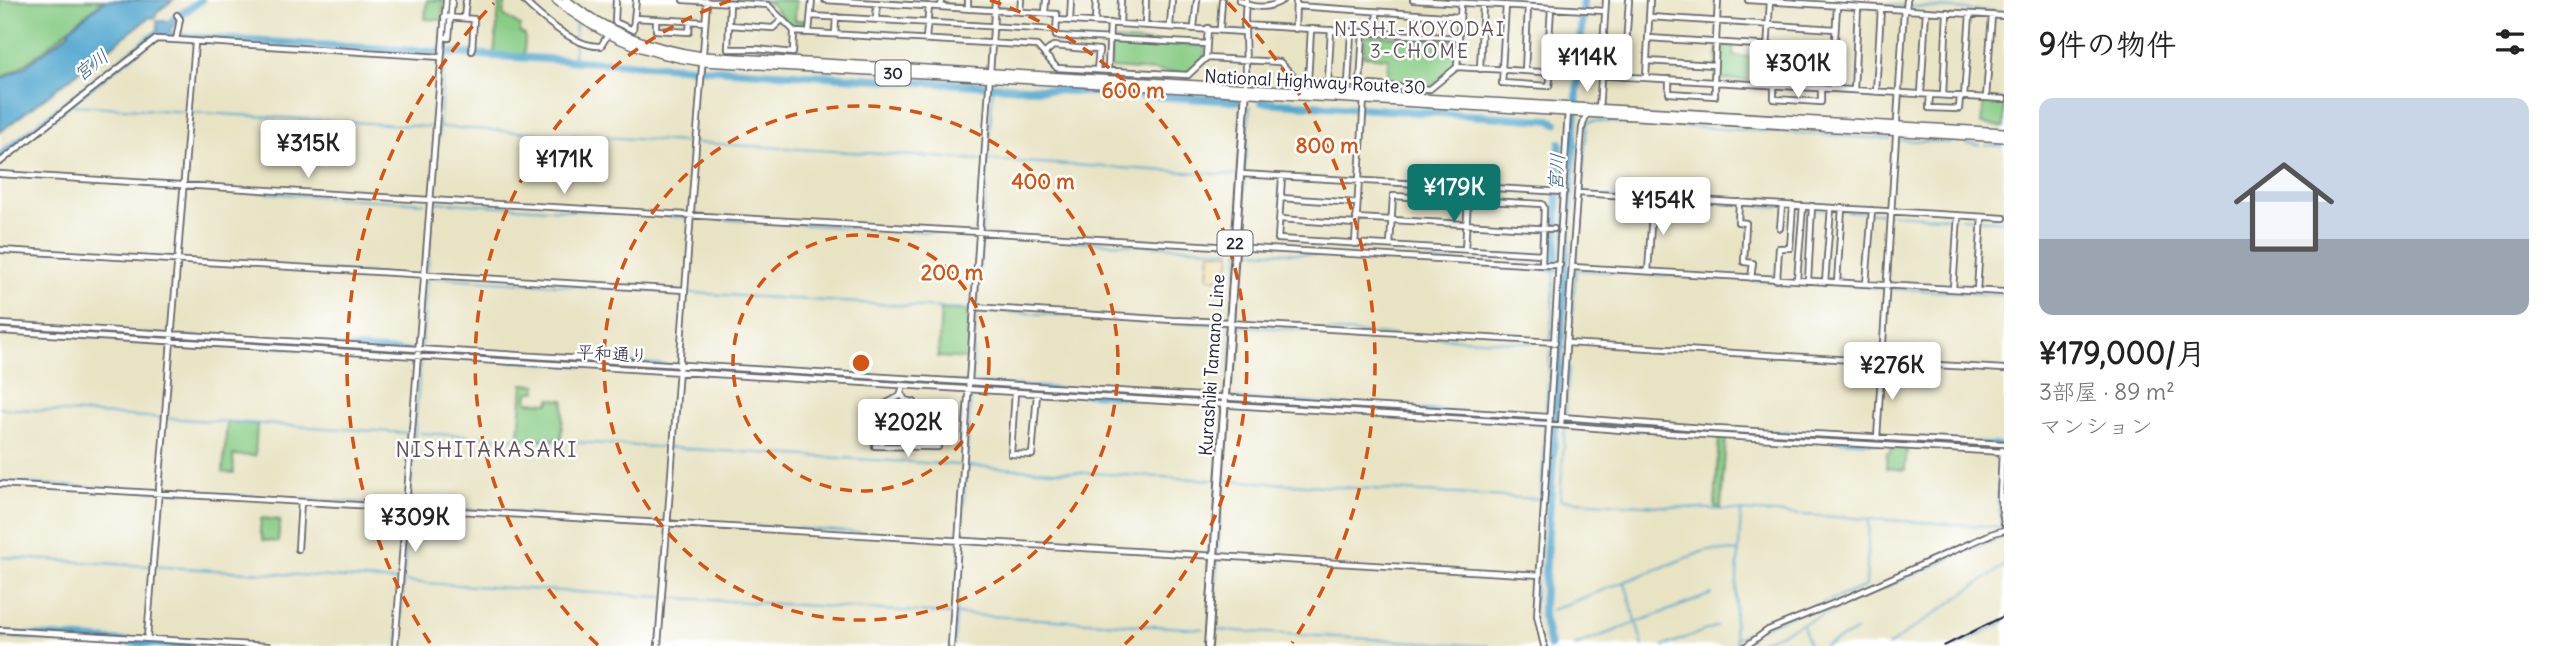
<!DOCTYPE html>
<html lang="ja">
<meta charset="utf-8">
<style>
body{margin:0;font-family:Delius,"Klee One",sans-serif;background:#f2f2f2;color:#222;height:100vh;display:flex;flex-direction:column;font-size:26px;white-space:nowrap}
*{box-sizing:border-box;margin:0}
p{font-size:23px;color:#767676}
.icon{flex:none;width:38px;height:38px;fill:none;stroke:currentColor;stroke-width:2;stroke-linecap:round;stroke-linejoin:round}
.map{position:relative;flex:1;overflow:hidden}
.details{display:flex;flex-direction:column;background:#fff;width:560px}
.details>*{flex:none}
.price{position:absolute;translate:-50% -60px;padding:0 16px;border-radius:7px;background:#fff;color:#222;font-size:23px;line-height:46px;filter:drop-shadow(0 2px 4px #0008)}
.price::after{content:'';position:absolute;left:50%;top:42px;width:21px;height:16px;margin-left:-10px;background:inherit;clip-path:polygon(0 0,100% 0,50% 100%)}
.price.current{background:#0f766e;color:#fff}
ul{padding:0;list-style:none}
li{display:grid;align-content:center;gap:14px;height:371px;padding:0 35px}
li+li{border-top:2px solid #e0e0e0}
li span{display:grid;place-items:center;height:217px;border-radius:14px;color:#555}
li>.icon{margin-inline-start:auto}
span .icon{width:126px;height:126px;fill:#fffc;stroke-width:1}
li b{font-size:30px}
h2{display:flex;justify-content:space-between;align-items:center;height:84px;padding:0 35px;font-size:30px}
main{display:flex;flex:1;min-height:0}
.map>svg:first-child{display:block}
.green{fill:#88cc85;stroke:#557760;stroke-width:2}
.sand{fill:#eeda9e;stroke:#887e6c;stroke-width:2}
.water{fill:#52a8cf;stroke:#3a6585;stroke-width:2}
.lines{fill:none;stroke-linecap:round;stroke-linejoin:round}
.stream{stroke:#52a8cf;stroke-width:2}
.river{stroke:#52a8cf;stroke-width:8}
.minor-casing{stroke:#67666b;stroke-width:8}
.major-casing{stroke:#67666b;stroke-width:10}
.highway-casing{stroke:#67666b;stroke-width:10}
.minor{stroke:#fff;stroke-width:4.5}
.major{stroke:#fff;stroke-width:6}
.highway{stroke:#fff;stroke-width:7}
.rail{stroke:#22223b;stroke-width:2}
.ring{fill:none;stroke:#d45411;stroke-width:3.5;stroke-dasharray:12 9}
.labels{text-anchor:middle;stroke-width:5;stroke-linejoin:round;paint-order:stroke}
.shield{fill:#fff;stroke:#646476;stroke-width:2}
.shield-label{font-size:16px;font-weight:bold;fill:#22223b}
.street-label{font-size:18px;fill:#22223b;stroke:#fff}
.neighbourhood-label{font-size:19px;letter-spacing:2px;fill:#634f5c;stroke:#fff}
.water-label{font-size:19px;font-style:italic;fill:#385e7e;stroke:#fff}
.quarter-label{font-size:21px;letter-spacing:2px;fill:#634f5c;stroke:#fff}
.centre{fill:#d45411;stroke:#fff;stroke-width:3.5}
.ring-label{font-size:21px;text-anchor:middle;font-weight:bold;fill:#d45411;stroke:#fff;stroke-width:5;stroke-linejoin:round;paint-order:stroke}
</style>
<main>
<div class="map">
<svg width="2004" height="646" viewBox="0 0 2004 646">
<rect width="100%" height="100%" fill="#fff"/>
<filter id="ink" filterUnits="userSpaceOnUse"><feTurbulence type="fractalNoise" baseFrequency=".0143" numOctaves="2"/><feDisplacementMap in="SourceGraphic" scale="14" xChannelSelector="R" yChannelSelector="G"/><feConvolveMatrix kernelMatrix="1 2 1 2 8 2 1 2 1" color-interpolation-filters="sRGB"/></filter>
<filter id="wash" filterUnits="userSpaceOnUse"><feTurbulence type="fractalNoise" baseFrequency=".00686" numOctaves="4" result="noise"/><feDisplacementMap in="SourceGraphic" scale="28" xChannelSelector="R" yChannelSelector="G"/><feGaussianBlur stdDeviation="1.57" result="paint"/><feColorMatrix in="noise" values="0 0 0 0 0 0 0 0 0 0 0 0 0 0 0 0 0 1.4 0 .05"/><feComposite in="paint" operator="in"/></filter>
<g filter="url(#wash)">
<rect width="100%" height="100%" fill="#e8e3c3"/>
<!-- green -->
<path class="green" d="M0,0h104c-33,24 -67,62 -104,78z
M427,0h16l-1,20 -17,-1z
M500,0h6l-3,15 17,11v7l5,2 -1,21 -30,-2z
M796,0l-1,20 14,1 -3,9 -13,-1 -23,-26 -47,-2z
M1365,35l92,5 -1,26 -25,21 -44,-2 1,-27 -25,-2z
M1111,40l95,6 -1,11 -19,16 -76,-5z
M1720,45l14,1 -1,10 32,2 -1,21 -5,2 -41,-2 -2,-3 2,-29z
M1984,99l20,2v26l-23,-3z
M941,309l31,2 -3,48 -31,-2z
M523,384l14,1v6l-9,2 -1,9 22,1 1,-4 14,1 -3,40 -42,-2z
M227,422l30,2 -2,32 -22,-1 1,18 -11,-1z
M1719,437l7,1 -5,70 -6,-1z
M1891,448l16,1 -2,21 -19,-2 1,-15h3z
M261,518l19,2 -2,22 -15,-2 -3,-9z"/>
<!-- sand -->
<path class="sand" d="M1210,252l21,1 -3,26 -20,-1z"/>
<!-- water -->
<path class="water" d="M106,0h67l-16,12 -2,6 -5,-1 -150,115v-52l25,-13 44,-34v-4z
M176,16l1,6 -7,7 4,10 -18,-1 -6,5 -4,-5 12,-8 -1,-9h14z"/>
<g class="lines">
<!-- stream -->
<path class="stream" d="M1801,0l203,12
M446,34l3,-34
M574,61l2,-43
M74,105l359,22
M439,127l543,33
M1569,132h5
M1899,140l52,3
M1957,143h2
M1965,144l15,1
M1986,145l17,1
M1570,146h10
M988,160l247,15
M1245,171l5,-65
M158,186l23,1
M186,188l238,15
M1582,196l64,3
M434,202l543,33
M1697,202l82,5
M1806,209l22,1
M1834,210l55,4
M1893,214l62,4
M1961,218l43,3
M982,236l249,14
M1240,244l5,-67
M1239,250l312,19
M295,269l126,8
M1577,270l427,25
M427,277l798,48
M1237,326l295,17
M1550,346l5,-77
M1554,347l12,1
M1570,347l17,-224 7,-2 296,18
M971,387l22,-300
M1228,396l11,-146
M0,408l409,25
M1565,422l5,-73
M1565,428l-5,72 442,27
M420,433l540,32
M968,466l246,14
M1223,480l317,19
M0,482l156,9
M1998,484v15l5,29
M162,491l239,14
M409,505l37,-465
M409,506l131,8
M716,524l239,14
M0,557l397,24
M1536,573l14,-225
M1536,579l-3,42 6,25
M407,582l543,32
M1625,583l18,63
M1864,597l100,-45 40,-15
M1551,610l156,-60 32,2
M1543,612l4,-1
M956,614l247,15
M1803,624l6,22
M1217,630l272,16
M1735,638l131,-52 3,-67
M398,646l11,-135
M954,646l17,-254
M1212,646l16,-239
M1574,646l138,-52
M1664,646l53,-20
M1737,646l-3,-17 7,-117
M1751,646l113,-49 1,-4
M1824,646l33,-15
M1888,646l116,-80
M1957,646l47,-24"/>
<!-- river -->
<path class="river" d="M173,20l28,-20
M170,36l1067,65
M1262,102l288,18 6,3
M0,156l155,-121
M1551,269h4l5,-126
M0,328l1545,92 74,6 385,21
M1560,347l23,-347
M0,634l191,12
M1550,646l-7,-30v-9l17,-259"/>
</g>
</g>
<g filter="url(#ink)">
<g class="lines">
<!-- minor casing -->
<g class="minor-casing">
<path id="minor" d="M523,0c17,17 53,48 78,46l8,-13
M616,0l-1,22 18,8 3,-30
M683,0l85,5 27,27 242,14 20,22 131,7 18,-17 74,4 16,17 12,2 122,8 27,-22 547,32
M825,0l232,14 -1,22 151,8
M1239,0c13,9 31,9 44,0
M1246,0c-3,29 1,58 0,87
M1413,0l192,11
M1748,0l256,16
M730,3l-2,46h29l36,4 1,-22
M1296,6l164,11
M941,7l1,-7
M968,9v-9
M1906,9l1,-9
M1020,12l1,-12
M1045,13l1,-13
M177,15l3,4 -4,21 265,17
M811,16l245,14
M444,17l30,2 -2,32
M1650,17l185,12
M464,18l2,-18
M635,18l70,4
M876,19l1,-16
M656,20v10l33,2 1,-11
M1057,20l187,12
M1070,21l1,-21
M1095,22l1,-22
M1120,24l1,-24
M729,25l44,3 9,-8
M1145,25l1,-25
M1244,25l215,13
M1170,26l2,-26
M1194,27l3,-27
M1220,29l2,-29
M1295,29l1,-29
M809,32l3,-32
M1376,33l1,-21
M835,34l1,-17
M443,37l6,1 3,-38
M1649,38l185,12
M926,39l3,-33
M1044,54l9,-8 46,4 -2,20
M1206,58l2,-30
M1647,61l67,4
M1457,67l4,-64
M1766,67l67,5
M1480,69l3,-65
M1108,70l2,-47
M1502,70l4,-65
M1503,70l-1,13 47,3 2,-13
M1525,71l3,-64
M1547,73l4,-65
M1624,77l5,-77
M1646,78l4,-78
M1669,79v14l46,3v-13
M1308,81l3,-52
M1714,82l4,-82
M1328,83l3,-53
M1348,84l3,-52
M1360,85l3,-53
M1765,85l5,-84
M1774,86v13l47,3v-13
M1832,89l5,-83
M1854,90l4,-83
M1876,92l5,-84
M1921,94l5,-83
M1930,95l-1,13 30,1 1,-13
M1943,95l4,-83
M1964,97l6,-83
M1986,98l6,-83
M1599,111l7,-111
M0,162l156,-123 20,1
M0,174l430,26
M1241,174l323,18
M1282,177l-4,62 264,15
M1578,193l426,25
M1281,198l76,5
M430,200l1112,65
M1739,202l-1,20 8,1 -2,39 9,1 -2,15
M1356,218l198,11
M1280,219l76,5
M1780,228l2,-23
M1355,244l9,-146
M1390,245l3,-49 149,8 2,3 -2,58h18
M1465,249l3,-49
M0,250l685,40
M1572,267l432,25
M1648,271l5,-74
M1777,280l2,-32h11l3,-43
M1797,280l6,-74
M1808,281l4,-75
M1825,282l6,-74
M1837,282l5,-74
M1866,284l6,-74
M1953,289l5,-74
M1977,290l5,-73
M974,307l198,13 57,2
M1229,323l326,19
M0,324l1549,93
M0,331l1547,93 86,7 371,21
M1554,343l14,-233
M1567,343l437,26
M1566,347l16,-219 5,-16
M1015,392l-4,62 21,1 5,-61
M902,395l3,5 9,2 2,4 -1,40
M1562,417l153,12 289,15
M1561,425l5,-76
M1877,438l27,-429
M882,445l3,-41 15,-8 3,-10
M875,446l63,1
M2002,450l-2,48 4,25
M0,484l1540,91
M298,549l3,-47
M0,630l268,16
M147,638l48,-595
M395,646l51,-646
M658,646l49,-645
M951,646l44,-646
M1544,646l-7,-31 17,-267
M1746,646l22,-16 79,-32 144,-64 13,-4"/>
</g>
<!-- major casing -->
<g class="major-casing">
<path id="major" d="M1208,646l38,-557"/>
</g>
<!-- highway casing -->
<g class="highway-casing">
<path id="highway" d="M556,0c42,35 92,55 146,62l296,16 1006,60
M566,0c40,32 86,49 137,56l1301,76"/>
</g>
<!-- minor -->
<use href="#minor" class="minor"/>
<!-- major -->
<use href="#major" class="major"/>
<!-- highway -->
<use href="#highway" class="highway"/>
<!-- rail -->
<path class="rail" d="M1944,646l60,-30"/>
</g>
</g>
<!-- distance rings -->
<g class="ring">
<circle cx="861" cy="363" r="128"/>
<circle cx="861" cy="363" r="257"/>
<path d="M598 645A385 385 0 0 1 732 0M990 0A385 385 0 0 1 1124 645"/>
<path d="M430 643A514 514 0 0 1 494 3M1228 3A514 514 0 0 1 1292 643"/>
</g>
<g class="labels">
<!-- shield labels -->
<g class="shield">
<rect x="875.5" y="60.5" width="35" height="25" rx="5"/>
<rect x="1217.5" y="230.5" width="35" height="25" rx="5"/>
</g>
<g class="shield-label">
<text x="893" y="79">30</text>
<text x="1235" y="249">22</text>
</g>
<!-- street labels -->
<g class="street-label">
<text transform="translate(1315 82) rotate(3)" y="6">National Highway Route 30</text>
<text transform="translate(612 354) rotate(3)" y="6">平和通り</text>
<text transform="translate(1212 365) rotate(-86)" y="6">Kurashiki Tamano Line</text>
</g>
<!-- neighbourhood labels -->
<g class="neighbourhood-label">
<text x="1420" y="36">NISHI-KOYODAI<tspan x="1420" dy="22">3-CHOME</tspan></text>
</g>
<!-- water labels -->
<g class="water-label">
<text transform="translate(91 65) rotate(-38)" y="7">宮川</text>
<text transform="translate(1556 172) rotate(-86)" y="7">宮川</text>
</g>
<!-- quarter labels -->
<g class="quarter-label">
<text x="487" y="457">NISHITAKASAKI</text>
</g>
</g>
<circle cx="861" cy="363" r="10" class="centre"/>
<g class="ring-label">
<text x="1133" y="98">600 m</text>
<text x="1327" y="153">800 m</text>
<text x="1043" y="189">400 m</text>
<text x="952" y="280">200 m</text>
</g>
</svg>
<b class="price" style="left:1587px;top:94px">¥114K</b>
<b class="price" style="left:1798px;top:100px">¥301K</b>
<b class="price" style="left:308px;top:180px">¥315K</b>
<b class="price" style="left:564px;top:196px">¥171K</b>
<b class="price current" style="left:1454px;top:224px">¥179K</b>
<b class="price" style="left:1663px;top:237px">¥154K</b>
<b class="price" style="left:1892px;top:402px">¥276K</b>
<b class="price" style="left:908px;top:459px">¥202K</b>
<b class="price" style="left:415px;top:554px">¥309K</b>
</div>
<section class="details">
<h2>9件の物件<svg class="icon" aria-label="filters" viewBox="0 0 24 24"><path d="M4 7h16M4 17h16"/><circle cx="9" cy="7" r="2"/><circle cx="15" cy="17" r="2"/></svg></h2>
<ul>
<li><span style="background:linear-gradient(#c9d6e8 65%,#9aa5b1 0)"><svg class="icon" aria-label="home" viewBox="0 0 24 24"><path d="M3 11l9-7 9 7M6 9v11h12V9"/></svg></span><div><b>¥179,000/月</b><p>3部屋 · 89 m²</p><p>マンション</p></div></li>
</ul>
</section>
</main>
